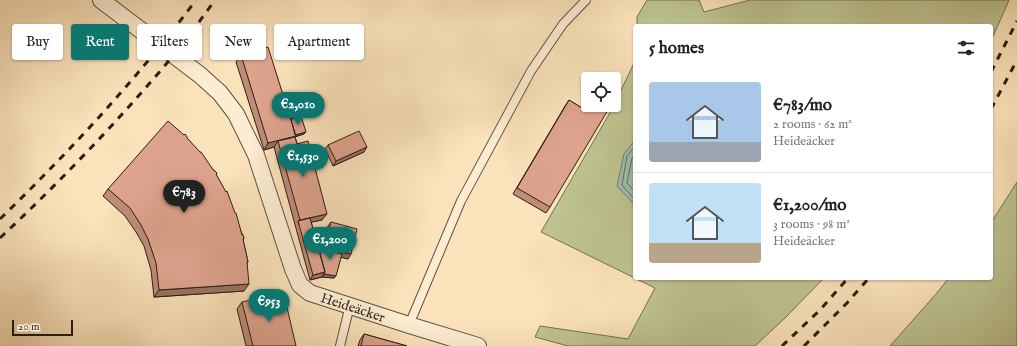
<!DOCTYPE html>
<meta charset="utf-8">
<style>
body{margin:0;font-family:"IM FELL English",serif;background:#f6f6f6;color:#222;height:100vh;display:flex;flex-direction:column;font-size:15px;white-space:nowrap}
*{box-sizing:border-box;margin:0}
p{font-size:13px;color:#767676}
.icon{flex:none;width:22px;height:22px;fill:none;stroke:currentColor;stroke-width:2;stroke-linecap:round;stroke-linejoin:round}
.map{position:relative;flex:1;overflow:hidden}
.details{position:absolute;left:633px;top:24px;width:360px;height:256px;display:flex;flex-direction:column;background:#fff;border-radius:4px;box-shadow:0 1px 3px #0004}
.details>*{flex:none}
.hud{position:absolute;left:12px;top:24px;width:380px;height:36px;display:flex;gap:8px}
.buttons{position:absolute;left:581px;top:72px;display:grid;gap:8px}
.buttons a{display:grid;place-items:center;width:40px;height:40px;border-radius:4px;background:#fff;box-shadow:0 1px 3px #0004;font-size:20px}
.scale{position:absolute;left:12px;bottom:10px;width:61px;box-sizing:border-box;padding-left:4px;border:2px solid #2b1e14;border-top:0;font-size:11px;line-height:14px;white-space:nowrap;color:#2b1e14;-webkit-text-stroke:3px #fcecd2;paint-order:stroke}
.price{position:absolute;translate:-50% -34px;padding:0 9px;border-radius:14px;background:#0f766e;color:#fff;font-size:13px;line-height:26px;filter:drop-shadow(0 1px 2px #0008)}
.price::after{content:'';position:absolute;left:50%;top:24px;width:12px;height:9px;margin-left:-6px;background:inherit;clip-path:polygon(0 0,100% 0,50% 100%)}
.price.on{background:#222;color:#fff}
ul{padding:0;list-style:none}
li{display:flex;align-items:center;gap:12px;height:100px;padding:0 16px}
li+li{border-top:1px solid #e0e0e0}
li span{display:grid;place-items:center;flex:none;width:112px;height:80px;border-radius:4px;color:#555}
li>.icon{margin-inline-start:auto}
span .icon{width:48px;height:48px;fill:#fffc;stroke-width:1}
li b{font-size:17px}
h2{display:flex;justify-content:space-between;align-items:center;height:48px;padding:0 16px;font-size:17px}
.tag{padding:0 14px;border-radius:4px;background:#fff;box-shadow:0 1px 3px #0004;font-size:14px;line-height:36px}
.tag.on{background:#0f766e;color:#fff}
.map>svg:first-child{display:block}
.green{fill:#bdc390;stroke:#747052}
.water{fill:#9ebead;stroke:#707e70}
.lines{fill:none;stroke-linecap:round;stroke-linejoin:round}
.shore{stroke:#646e60;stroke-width:1}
.lane-casing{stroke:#5f4f3e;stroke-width:10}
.street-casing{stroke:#5f4f3e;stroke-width:18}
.lane{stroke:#fcecd2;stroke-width:8}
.street{stroke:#fcecd2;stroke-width:16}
.rail{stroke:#2b1e14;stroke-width:3;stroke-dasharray:7 7;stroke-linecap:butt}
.wall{fill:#bf8c79;stroke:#2b1e14}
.shaded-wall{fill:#9b7263;stroke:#2b1e14}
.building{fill:#dea38d;stroke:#2b1e14}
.labels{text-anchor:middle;stroke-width:3;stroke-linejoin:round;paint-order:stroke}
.street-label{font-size:14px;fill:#2b1e14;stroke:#fcecd2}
</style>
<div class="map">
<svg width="1017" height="346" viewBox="0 0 1017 346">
<rect width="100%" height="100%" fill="#fae2ba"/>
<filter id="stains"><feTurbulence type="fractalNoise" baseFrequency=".005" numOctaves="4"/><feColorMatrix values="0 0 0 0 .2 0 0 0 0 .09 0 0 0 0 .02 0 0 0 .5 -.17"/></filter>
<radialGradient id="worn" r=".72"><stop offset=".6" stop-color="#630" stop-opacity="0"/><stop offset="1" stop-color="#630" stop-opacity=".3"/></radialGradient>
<!-- green -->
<path class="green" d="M647,0h52l5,12 46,-12h259l-18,41v-15h-354v-9z
M635,61v217h189l-39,40 -30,28h-187l-33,-9 5,-11 88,13 27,-51 -114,-56 70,-121z
M1017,182v164h-127l46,-52 13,-16h42v-55z"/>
<!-- water -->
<path class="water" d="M635,140v65l-18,-19 7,-32z"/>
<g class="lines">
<!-- shore -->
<path class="shore" d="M635,146l-8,10 -5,29 13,15
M635,154l-3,4 -5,25 8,9"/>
<!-- lane casing -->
<g class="lane-casing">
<path id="lane" d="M409,325l52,-124 70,-130 32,-47 23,-24
M340,346l10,-41"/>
</g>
<!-- street casing -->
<g class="street-casing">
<path id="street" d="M101,0l99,75 20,18 16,21 20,41 37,114 7,16 10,8 99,32 69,21"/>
</g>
<!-- lane -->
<use href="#lane" class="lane"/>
<!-- street -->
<use href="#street" class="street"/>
<!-- rail -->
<path class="rail" d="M991,72l26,-51
M991,109l26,-49
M0,219c71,-69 137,-140 196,-219
M0,238c61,-57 119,-118 173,-182 15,-18 28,-37 42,-56
M782,346l38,-36 28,-32
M804,346l43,-43 22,-25"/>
</g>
<!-- wall -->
<path class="wall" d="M241,55l50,64 13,15 -9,3 27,83 -11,2 7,24 8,2 1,-3 -4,-1 5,-18 3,-4 17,37 -7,-2 -7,21 -12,-1 -12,3 -36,-133 -10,3 -28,-88z
M588,97v8l-38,102 -4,6 -33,-19 52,-88 4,-6 13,8z
M187,138l27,33 3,2 -1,2 28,63 -1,2 5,22 -1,1 -3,28 -90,6 -3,-27 -7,-24 -8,-14 -11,-16 -22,-20 5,-7z
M328,145l36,7 -31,14 -8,-17z
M242,302l54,44h-50l-9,-37z
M364,334l43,12h-49l2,-6z"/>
<!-- shaded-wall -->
<path class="shaded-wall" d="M306,132l-2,2 -26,7 -4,6 -10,3 4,-7z
M367,147l-3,5 -31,14 3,-5z
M327,214l-5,6 -23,5 -1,-4 2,-1z
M326,239l4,2 -3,4 -4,-1z
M328,248l23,6 -3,5 -23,-6z
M325,272l-3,5 -12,3 3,-5z
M324,274l12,2 -2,2 -12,-1z
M249,284l-5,7 -90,6 5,-7z"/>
<!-- building -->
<path class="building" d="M268,47l28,89 -28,7 -27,-88z
M588,98v7h23l-61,102 -33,-19 52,-88 13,8z
M301,116l5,16 -11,3 -4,-16z
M168,121l16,14 1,-1 2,3v1l13,14h1l13,19h1l2,2 -1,1 10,18 1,-1 8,22h1l6,22h1l1,3 -1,1 5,23h-1l2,22 -90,6 -3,-27 -8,-24 -7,-14 -11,-17 -22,-19z
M359,131l8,16 -31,14 -8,-16z
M295,137l2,7 11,-3 19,73 -27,6 -22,-79z
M310,218l15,54 -12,3 -15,-54z
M331,222l26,7 -6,25 -23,-6 2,-7 -4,-2z
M318,246l9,2 -1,2 16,4 -6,22 -12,-2 1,-2z
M270,296l1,6 14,-3 11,47h-43l-11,-44z
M364,334l43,12h-46z"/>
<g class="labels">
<!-- street labels -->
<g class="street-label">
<text transform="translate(353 307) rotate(18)" y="5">Heideäcker</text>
</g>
</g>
<rect width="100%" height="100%" filter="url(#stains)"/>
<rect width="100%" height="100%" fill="url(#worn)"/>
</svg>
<div class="buttons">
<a><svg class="icon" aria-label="locate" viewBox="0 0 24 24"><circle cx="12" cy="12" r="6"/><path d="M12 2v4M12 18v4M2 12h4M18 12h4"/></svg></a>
</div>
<div class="scale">20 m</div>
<b class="price" style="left:298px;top:126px">€2,010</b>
<b class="price" style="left:303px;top:178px">€1,530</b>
<b class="price on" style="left:184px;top:214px">€783</b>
<b class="price" style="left:330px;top:261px">€1,200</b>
<b class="price" style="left:269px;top:323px">€953</b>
<div class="hud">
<a class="tag">Buy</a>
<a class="tag on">Rent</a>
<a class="tag">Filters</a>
<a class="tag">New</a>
<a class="tag">Apartment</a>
</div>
<section class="details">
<h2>5 homes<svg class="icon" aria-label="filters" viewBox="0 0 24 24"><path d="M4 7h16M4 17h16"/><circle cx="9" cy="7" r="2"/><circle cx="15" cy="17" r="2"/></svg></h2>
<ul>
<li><span style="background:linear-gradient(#a9c7e8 75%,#9aa5b1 0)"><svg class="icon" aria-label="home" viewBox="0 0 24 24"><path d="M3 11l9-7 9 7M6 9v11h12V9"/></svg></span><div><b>€783/mo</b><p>2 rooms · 62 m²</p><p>Heideäcker</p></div></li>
<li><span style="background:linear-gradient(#bfe0f5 75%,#b9a48a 0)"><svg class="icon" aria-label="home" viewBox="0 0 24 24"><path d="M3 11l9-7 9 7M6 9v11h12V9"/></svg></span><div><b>€1,200/mo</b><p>3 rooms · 98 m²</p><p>Heideäcker</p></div></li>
</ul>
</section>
</div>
